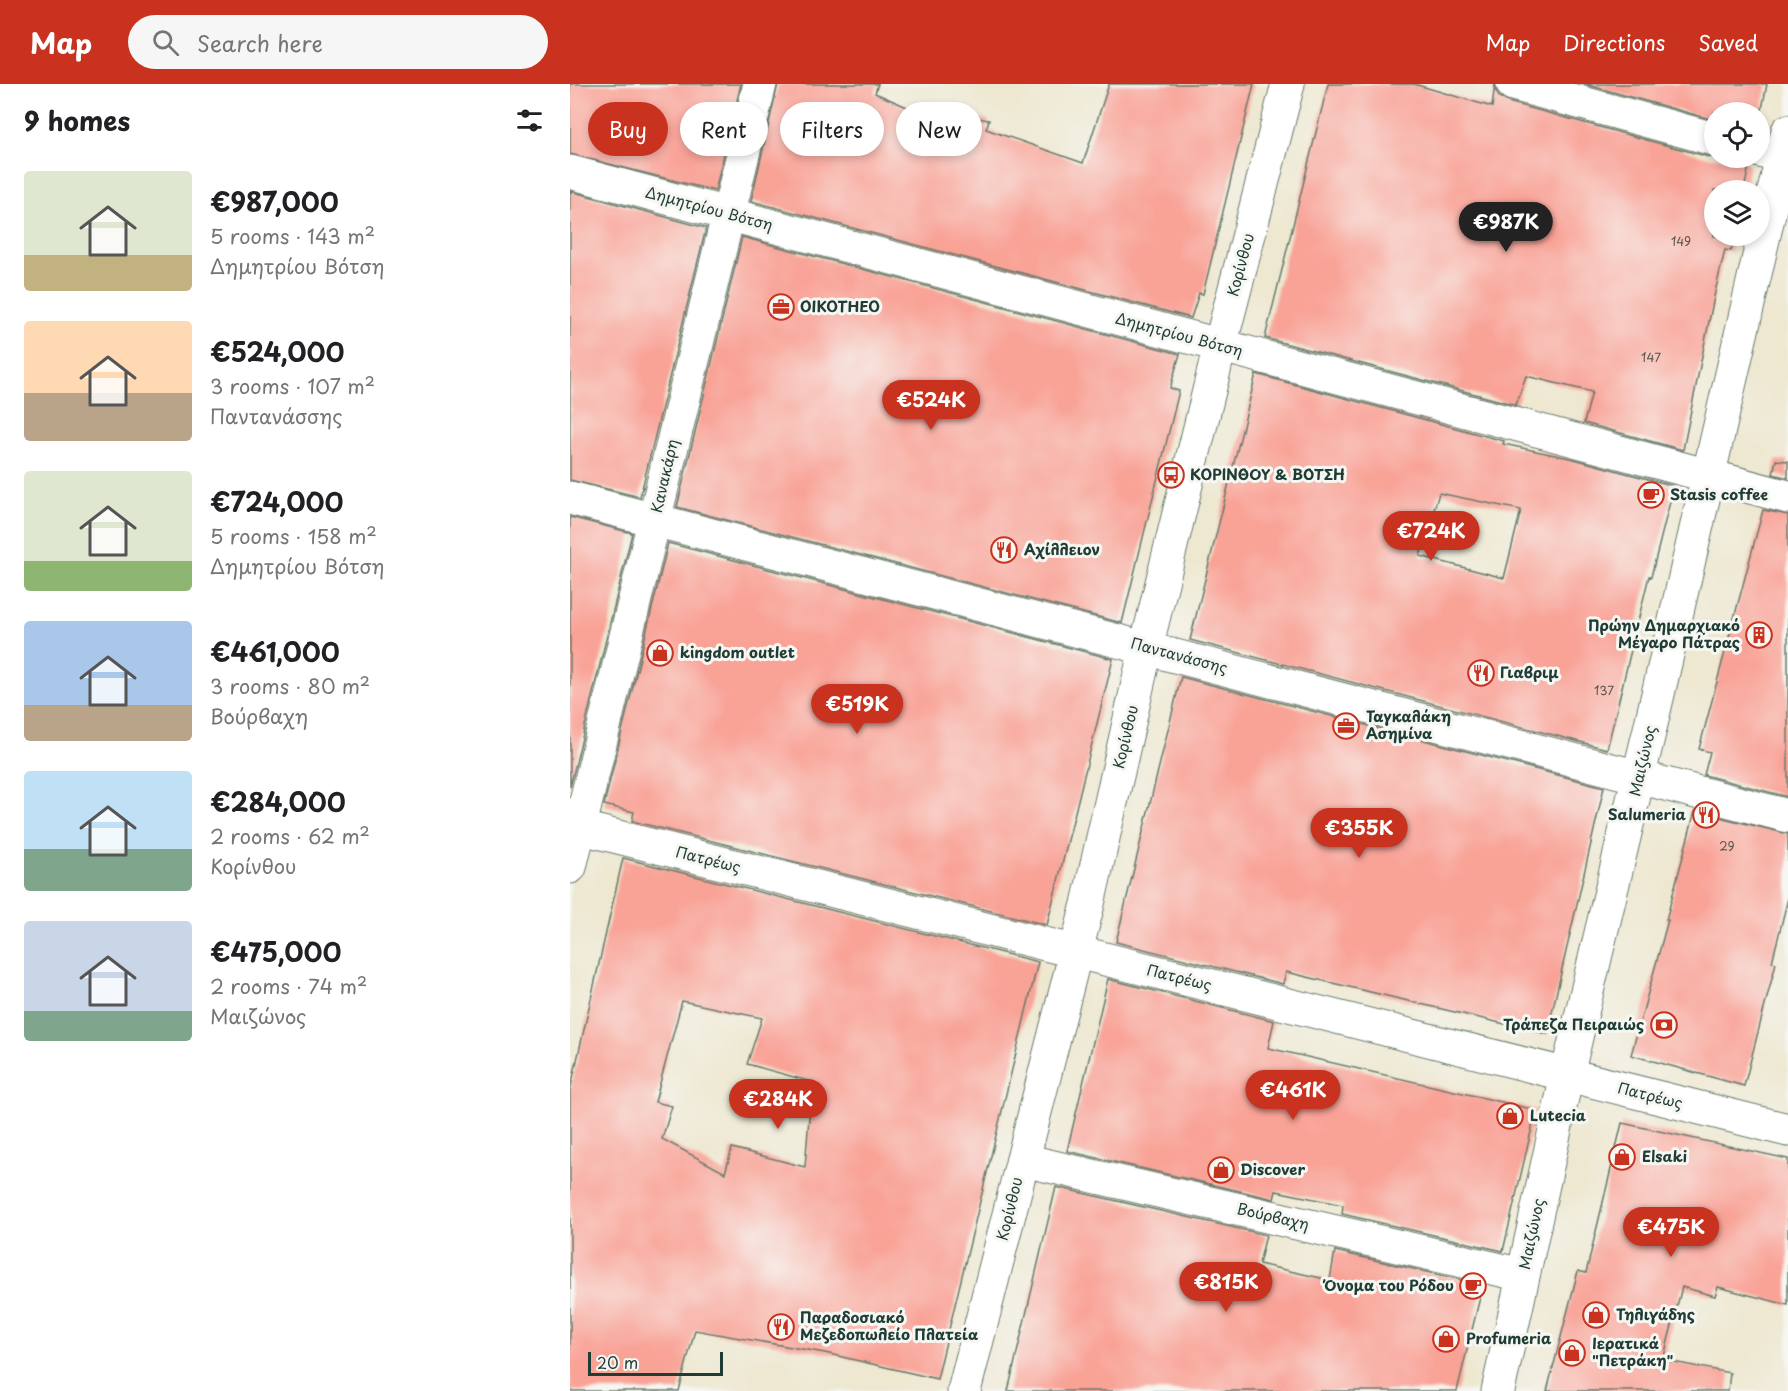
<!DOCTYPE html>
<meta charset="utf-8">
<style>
body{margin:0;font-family:"Playpen Sans",sans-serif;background:#f6f6f6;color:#202124;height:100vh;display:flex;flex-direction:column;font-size:22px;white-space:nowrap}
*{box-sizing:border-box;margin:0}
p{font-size:20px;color:#757577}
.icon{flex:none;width:33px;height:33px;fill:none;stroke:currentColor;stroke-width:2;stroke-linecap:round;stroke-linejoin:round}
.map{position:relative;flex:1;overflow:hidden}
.side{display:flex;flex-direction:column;background:#fff;width:570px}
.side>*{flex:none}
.hud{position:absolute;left:18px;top:18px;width:570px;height:54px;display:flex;gap:12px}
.fabs{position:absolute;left:1134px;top:18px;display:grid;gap:12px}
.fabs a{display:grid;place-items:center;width:66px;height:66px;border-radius:50%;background:#fff;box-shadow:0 3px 9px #0003;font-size:30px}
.scale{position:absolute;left:18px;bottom:15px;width:135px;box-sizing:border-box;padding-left:6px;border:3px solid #1f3d34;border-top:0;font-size:16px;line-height:21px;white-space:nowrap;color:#1f3d34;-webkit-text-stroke:4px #f6f6f2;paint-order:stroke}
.price{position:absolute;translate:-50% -51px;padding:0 14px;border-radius:21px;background:#c8321e;color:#fff;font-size:20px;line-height:39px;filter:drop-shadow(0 2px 3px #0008)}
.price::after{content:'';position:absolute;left:50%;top:36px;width:18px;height:14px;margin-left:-9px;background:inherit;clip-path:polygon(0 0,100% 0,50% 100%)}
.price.selected{background:#222;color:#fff}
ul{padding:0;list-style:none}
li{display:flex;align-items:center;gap:18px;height:150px;padding:0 24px}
li span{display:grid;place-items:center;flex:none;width:168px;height:120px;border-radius:6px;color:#555}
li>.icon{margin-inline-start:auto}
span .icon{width:72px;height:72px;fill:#fffc;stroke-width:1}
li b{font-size:26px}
h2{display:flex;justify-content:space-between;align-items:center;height:72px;padding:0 24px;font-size:26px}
.pill{padding:0 21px;border-radius:27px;background:#fff;box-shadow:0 3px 9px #0003;font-size:21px;line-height:54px}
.pill.selected{background:#c8321e;color:#fff}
header{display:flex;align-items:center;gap:36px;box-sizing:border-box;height:84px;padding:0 30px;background:#c8321e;color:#fff}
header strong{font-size:28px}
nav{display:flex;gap:33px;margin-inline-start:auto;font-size:21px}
.search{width:420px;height:54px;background:#f6f6f6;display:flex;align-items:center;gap:15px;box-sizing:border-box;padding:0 21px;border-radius:33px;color:#757577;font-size:22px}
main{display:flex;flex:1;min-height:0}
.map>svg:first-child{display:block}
.building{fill:#f9a296;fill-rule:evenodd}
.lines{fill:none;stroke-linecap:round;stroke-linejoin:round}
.street-casing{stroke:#67796b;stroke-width:35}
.secondary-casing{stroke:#67796b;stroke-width:35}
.primary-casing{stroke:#67796b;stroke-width:35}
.street{stroke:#fff;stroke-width:33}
.secondary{stroke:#fff;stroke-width:33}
.primary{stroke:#fff;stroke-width:33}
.labels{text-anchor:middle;stroke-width:6;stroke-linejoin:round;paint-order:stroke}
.number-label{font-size:12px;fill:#56564c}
.street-label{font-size:15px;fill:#1f3d34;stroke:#f6f6f2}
.poi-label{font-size:15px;font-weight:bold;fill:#1f3d34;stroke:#f6f6f2;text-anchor:start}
</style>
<header>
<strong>Map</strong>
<div class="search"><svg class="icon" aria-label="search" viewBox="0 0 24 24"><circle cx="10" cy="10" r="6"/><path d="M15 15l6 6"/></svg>Search here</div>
<nav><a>Map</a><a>Directions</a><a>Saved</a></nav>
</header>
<main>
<section class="side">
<h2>9 homes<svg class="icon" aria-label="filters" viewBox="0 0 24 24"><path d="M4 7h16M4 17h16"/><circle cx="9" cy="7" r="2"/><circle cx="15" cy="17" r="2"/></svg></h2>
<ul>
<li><span style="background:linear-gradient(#dfe7d0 70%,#c2b280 0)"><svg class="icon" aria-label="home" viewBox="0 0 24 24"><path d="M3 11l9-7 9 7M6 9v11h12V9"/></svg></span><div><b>€987,000</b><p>5 rooms · 143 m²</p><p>Δημητρίου Βότση</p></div></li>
<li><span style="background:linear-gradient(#ffd9b3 60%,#b9a48a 0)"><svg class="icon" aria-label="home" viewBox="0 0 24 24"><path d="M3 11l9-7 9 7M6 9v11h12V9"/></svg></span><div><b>€524,000</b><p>3 rooms · 107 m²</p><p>Παντανάσσης</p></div></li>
<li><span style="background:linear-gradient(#dfe7d0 75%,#8fb573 0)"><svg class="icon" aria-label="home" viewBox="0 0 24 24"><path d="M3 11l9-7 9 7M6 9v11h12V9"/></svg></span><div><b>€724,000</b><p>5 rooms · 158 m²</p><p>Δημητρίου Βότση</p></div></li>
<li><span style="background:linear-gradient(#a9c7e8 70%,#b9a48a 0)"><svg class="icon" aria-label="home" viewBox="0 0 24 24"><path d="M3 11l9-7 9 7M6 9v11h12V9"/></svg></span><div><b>€461,000</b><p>3 rooms · 80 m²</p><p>Βούρβαχη</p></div></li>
<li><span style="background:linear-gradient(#bfe0f5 65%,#7fa58c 0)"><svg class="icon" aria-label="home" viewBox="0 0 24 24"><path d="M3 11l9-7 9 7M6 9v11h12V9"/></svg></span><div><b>€284,000</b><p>2 rooms · 62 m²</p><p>Κορίνθου</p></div></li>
<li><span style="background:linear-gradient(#c9d6e8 75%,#7fa58c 0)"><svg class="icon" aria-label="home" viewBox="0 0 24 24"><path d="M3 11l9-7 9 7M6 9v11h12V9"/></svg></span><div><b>€475,000</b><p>2 rooms · 74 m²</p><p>Μαιζώνος</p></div></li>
</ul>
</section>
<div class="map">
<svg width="1218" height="1307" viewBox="0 0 1218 1307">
<rect width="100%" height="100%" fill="#f6f6f2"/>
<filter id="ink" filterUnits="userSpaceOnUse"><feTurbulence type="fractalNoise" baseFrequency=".0167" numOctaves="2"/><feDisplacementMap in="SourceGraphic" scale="12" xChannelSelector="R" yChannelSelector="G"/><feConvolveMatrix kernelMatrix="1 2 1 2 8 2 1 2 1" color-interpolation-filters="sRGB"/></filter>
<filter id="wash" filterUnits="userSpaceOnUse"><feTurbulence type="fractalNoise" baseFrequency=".008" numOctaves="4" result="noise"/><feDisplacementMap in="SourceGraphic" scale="24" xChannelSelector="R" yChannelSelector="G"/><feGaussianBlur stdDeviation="1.35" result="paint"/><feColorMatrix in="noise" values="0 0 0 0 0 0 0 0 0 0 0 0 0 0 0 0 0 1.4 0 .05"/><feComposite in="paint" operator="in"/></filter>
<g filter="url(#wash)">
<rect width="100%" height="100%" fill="#eee8d1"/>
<g id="blocks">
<!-- building -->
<path class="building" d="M0,0h171l-26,107 -145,-37z
M208,0h100l-3,9 64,28 6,-9 44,8 -3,9 97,34 26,-79h145l-51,210 -4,-1 -8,25 -440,-117z
M758,0h86l78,23 3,-23v5l4,8 9,5 201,55 34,1 6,8 -5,24h-30v46h20l-3,15 -6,-1 -10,42 -32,158 -99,-27 8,-31 -66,-16 -10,29 -251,-67z
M1014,0h183l-7,35v-7h-46v8z
M0,107l136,37 -66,269 -70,-17z
M172,153l438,117 -10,34 9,3 -57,232 -445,-116z
M686,290l248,67 -1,3 71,15 100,27 -23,91 -2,-1 -42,173 -417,-109zM869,409l82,17 -17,68 -84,-22z
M1206,376l12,1v17l-15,-4z
M1193,426l25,5v282l-84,-22 6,-23 -11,-3z
M0,433l62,16 -62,254z
M98,459l445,116 -66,266 -415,-104 2,-9 -30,-7z
M611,593l423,110 -57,247 -261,-62 -3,12 -167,-42z
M1125,727l93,23v64l-16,64 4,1 -32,123 -113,-31 37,-135h-2z
M53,774l415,104 -101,417 -112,-26 -130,-23 -16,61h-109v-300zM112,917l80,17 -15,46 65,18 -7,85 -73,-19 -7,25 -63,-34 10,-33 -17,-4z
M538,895l166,42 -6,27 268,62 -33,141 -161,-37 1,-9 -67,-14 -2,8 -207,-48z
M1052,1039l166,36v146l-70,-18 -3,9 -33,-9 -19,73 67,13 -2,18h-181l31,-120 8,2z
M486,1103l210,48 -7,29 71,16 5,-29 148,34 -26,106h-449z"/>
</g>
</g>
<g filter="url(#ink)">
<use href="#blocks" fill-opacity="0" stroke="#67796b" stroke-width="1.5"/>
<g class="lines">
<!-- street casing -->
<g class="street-casing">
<path id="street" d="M0,414l1218,318
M453,1076l500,115
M928,1307l69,-316 82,-342 139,-602"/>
</g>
<!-- secondary casing -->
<g class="secondary-casing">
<path id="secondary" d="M943,0l201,55
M1190,67l28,8
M0,88l1218,325
M0,741l1218,305"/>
</g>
<!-- primary casing -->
<g class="primary-casing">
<path id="primary" d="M0,783l190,-783
M394,1307l124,-487 58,-256 74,-302 68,-262"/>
</g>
<!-- street -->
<use href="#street" class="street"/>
<!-- secondary -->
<use href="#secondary" class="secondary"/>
<!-- primary -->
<use href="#primary" class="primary"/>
</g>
</g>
<!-- icons -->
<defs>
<g id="office-ring" transform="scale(1.35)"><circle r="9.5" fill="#f6f6f2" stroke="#c8321e" stroke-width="1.5"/><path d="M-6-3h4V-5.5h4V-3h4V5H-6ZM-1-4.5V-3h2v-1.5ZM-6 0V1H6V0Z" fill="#c8321e"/></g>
<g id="bus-ring" transform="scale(1.35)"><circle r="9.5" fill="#f6f6f2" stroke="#c8321e" stroke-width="1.5"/><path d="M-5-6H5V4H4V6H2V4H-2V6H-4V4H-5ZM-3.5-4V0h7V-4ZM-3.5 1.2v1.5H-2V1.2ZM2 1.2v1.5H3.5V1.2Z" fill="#c8321e"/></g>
<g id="cafe-ring" transform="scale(1.35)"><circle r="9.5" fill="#f6f6f2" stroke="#c8321e" stroke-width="1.5"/><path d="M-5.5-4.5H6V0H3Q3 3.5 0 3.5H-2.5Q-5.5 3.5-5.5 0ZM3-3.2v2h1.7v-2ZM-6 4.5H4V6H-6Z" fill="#c8321e"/></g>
<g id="restaurant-ring" transform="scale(1.35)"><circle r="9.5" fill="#f6f6f2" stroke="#c8321e" stroke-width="1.5"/><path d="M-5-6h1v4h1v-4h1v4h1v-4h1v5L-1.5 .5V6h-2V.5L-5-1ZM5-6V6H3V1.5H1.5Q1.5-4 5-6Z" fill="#c8321e"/></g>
<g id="building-ring" transform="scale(1.35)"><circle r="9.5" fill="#f6f6f2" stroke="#c8321e" stroke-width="1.5"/><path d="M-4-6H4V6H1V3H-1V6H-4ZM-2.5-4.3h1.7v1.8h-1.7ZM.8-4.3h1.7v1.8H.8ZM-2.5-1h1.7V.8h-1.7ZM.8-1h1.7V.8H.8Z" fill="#c8321e"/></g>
<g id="shop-ring" transform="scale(1.35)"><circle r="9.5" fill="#f6f6f2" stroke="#c8321e" stroke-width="1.5"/><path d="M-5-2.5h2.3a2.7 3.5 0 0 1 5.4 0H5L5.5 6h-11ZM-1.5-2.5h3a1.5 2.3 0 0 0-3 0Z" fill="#c8321e"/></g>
<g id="bank-ring" transform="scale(1.35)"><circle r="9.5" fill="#f6f6f2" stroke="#c8321e" stroke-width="1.5"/><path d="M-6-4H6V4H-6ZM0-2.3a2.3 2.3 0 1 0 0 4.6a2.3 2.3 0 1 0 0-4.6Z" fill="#c8321e"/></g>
</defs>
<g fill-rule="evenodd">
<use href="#office-ring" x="211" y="223"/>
<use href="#bus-ring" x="601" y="391"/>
<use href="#cafe-ring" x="1081" y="411"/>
<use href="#restaurant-ring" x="434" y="466"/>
<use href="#building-ring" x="1189" y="551"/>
<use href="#shop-ring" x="90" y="569"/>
<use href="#restaurant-ring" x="911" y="589"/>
<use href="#office-ring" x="776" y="642"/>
<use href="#restaurant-ring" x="1136" y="731"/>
<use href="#bank-ring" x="1094" y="941"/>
<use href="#shop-ring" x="940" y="1032"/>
<use href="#shop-ring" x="1052" y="1073"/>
<use href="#shop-ring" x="651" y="1086"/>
<use href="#cafe-ring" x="903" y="1202"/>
<use href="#shop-ring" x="1026" y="1231"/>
<use href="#restaurant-ring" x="211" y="1243"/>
<use href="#shop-ring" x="876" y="1255"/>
<use href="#shop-ring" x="1002" y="1269"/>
</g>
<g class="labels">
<!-- number labels -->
<g class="number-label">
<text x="1111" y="162">149</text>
<text x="1081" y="278">147</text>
<text x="1034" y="611">137</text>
<text x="1157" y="767">29</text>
</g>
<!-- street labels -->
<g class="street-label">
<text transform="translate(139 125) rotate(15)" y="5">Δημητρίου Βότση</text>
<text transform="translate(671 181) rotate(-75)" y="5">Κορίνθου</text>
<text transform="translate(609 251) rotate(15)" y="5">Δημητρίου Βότση</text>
<text transform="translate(95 392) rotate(-77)" y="5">Κανακάρη</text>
<text transform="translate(609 572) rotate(15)" y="5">Παντανάσσης</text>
<text transform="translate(556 653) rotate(-77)" y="5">Κορίνθου</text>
<text transform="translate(1073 677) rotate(-77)" y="5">Μαιζώνος</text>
<text transform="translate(138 776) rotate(14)" y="5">Πατρέως</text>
<text transform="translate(609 894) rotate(14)" y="5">Πατρέως</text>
<text transform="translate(1080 1012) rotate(14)" y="5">Πατρέως</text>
<text transform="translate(440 1125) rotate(-76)" y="5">Κορίνθου</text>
<text transform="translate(703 1133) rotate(13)" y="5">Βούρβαχη</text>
<text transform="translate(962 1150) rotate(-78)" y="5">Μαιζώνος</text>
</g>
<!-- poi labels -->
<g class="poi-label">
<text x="230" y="228">OIKOTHEO</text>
<text x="620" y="396">ΚΟΡΙΝΘΟΥ &amp; ΒΟΤΣΗ</text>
<text x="1100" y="416">Stasis coffee</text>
<text x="454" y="471">Αχίλλειον</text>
<text x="1170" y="547" text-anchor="end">Πρώην Δημαρχιακό<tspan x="1170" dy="17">Μέγαρο Πάτρας</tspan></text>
<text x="110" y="574">kingdom outlet</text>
<text x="930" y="594">Γιαβριμ</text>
<text x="796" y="638">Ταγκαλάκη<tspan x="796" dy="17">Ασημίνα</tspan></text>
<text x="1116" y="736" text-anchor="end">Salumeria</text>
<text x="1074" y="946" text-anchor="end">Τράπεζα Πειραιώς</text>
<text x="960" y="1037">Lutecia</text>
<text x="1072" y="1078">Elsaki</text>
<text x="670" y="1091">Discover</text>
<text x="884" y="1207" text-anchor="end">Όνομα του Ρόδου</text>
<text x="1046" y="1236">Τηλιγάδης</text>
<text x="230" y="1239">Παραδοσιακό<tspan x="230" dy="17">Μεζεδοπωλείο Πλατεία</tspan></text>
<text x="896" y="1260">Profumeria</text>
<text x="1022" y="1265">Ιερατικά<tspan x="1022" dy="17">"Πετράκη"</tspan></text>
</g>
</g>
</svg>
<div class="fabs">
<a><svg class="icon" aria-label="locate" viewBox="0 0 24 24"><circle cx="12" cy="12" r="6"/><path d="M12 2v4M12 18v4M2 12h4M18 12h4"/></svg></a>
<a><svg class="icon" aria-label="layers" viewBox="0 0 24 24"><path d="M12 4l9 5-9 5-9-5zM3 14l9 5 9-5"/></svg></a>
</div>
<div class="scale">20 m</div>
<b class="price selected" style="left:936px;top:169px">€987K</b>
<b class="price" style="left:361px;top:347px">€524K</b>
<b class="price" style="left:861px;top:478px">€724K</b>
<b class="price" style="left:287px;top:651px">€519K</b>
<b class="price" style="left:789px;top:775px">€355K</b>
<b class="price" style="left:723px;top:1037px">€461K</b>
<b class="price" style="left:208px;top:1046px">€284K</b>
<b class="price" style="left:1101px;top:1174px">€475K</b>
<b class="price" style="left:656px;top:1229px">€815K</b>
<div class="hud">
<a class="pill selected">Buy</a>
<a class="pill">Rent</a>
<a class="pill">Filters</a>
<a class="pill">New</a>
</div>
</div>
</main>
